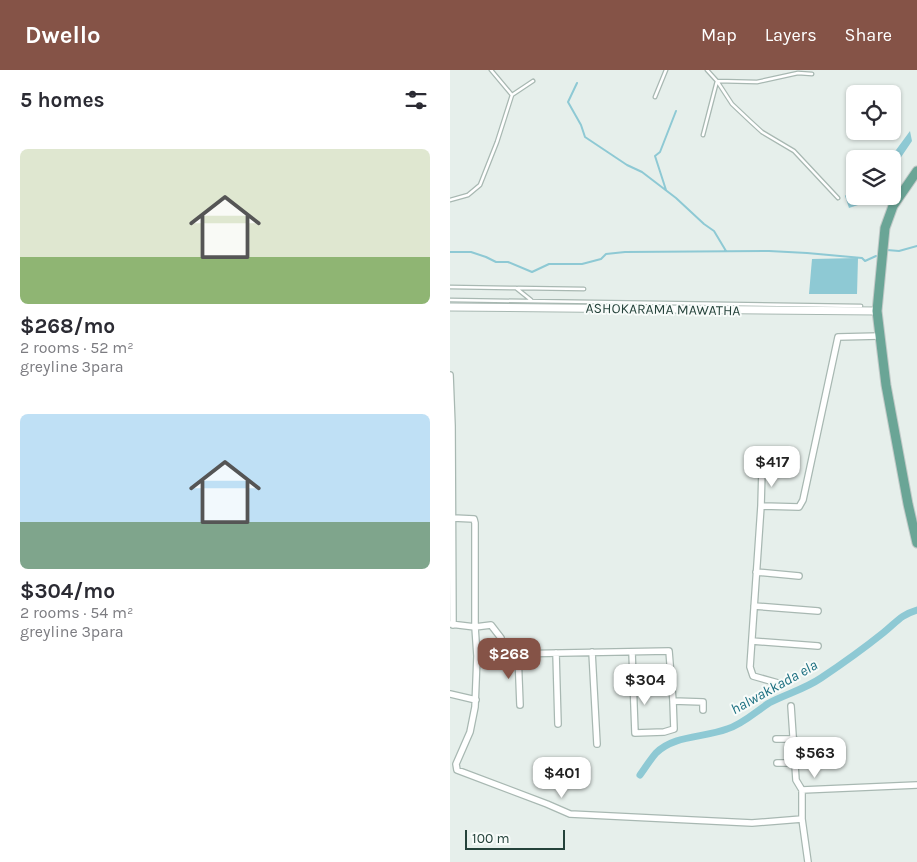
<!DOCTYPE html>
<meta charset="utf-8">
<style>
body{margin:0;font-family:Karla,sans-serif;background:#f7f7f7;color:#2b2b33;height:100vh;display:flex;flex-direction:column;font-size:19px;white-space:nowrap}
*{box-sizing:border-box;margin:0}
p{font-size:16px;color:#7c7c81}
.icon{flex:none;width:28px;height:28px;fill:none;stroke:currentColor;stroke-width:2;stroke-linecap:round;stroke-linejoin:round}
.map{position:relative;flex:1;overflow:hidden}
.side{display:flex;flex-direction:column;background:#fff;width:450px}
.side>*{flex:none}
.tools{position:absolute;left:396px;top:15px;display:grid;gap:10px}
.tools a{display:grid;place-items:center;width:55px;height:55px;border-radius:8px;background:#fff;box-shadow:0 1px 4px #0004;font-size:25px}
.scale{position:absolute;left:15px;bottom:12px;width:100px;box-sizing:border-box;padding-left:5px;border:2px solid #24423a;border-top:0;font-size:14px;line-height:18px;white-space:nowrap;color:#24423a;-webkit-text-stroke:4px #f7fbf9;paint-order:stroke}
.price{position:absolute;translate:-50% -42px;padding:0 11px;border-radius:10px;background:#fff;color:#222;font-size:16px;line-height:32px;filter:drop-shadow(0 1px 2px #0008)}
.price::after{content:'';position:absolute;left:50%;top:30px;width:15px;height:11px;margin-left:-8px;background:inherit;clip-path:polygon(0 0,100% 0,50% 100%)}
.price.on{background:#855347;color:#fff}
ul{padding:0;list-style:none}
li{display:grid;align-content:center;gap:10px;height:265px;padding:0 20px}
li span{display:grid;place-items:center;height:155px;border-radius:8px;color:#555}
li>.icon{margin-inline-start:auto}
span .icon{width:90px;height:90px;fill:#fffc;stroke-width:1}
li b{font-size:21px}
h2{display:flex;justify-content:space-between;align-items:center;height:60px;padding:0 20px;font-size:21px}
header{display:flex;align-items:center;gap:30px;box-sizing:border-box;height:70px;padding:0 25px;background:#855347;color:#fff}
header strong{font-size:24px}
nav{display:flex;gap:28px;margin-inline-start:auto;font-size:18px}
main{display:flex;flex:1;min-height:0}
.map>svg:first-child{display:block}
.water{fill:#8ec9d4}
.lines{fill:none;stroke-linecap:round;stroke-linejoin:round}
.stream{stroke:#8ec9d4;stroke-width:2}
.canal{stroke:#8ec9d4;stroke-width:7}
.service-casing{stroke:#a8b8b2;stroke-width:5}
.minor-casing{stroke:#a8b8b2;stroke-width:8}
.tertiary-casing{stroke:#a8b8b2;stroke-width:9}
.primary-casing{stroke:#c2cac8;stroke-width:11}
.service{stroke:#fff;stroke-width:2.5}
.minor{stroke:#fff;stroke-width:5.5}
.tertiary{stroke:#fff;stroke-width:7}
.primary{stroke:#6aa596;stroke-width:9}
.labels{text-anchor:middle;stroke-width:4;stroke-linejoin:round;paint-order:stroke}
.street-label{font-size:14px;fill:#24423a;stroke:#f7fbf9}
.water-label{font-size:15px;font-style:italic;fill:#1c6f80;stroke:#f7fbf9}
</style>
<header>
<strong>Dwello</strong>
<nav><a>Map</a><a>Layers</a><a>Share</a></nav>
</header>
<main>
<section class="side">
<h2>5 homes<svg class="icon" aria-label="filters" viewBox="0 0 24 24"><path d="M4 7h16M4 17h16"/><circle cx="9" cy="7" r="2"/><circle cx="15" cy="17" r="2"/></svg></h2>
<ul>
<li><span style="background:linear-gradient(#dfe7d0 70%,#8fb573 0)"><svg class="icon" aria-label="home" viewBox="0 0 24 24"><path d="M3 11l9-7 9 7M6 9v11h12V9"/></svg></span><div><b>$268/mo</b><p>2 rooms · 52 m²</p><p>greyline 3para</p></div></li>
<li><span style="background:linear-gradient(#bfe0f5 70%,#7fa58c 0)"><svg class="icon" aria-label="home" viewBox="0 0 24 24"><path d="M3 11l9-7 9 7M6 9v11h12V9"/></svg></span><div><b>$304/mo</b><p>2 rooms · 54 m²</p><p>greyline 3para</p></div></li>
</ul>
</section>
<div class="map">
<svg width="467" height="792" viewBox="0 0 467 792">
<rect width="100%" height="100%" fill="#e6efeb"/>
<!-- water -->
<path class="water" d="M460,61l2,10 -19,28 -1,-10h-7l11,-9z
M405,114v12h20l-2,4 -24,8 -4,-12z
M408,188l-1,36h-48l3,-35z"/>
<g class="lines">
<!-- stream -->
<path class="stream" d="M127,13l-9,19 13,23 4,12 42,28 15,7 34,26 28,26 10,7 12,20
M216,120l-11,-34 5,-4 16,-41
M437,180l12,1 18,-5
M0,182h21l15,5 10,5h12l24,10 17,-8h33l19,-5 5,-5 19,-2 144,-1 38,2 55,5 3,3 11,-5"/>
<!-- canal -->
<path class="canal" d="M190,705c5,-7 10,-15 16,-22 18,-18 47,-15 71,-24 16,-5 28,-17 42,-26 17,-9 36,-14 52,-25 21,-14 42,-29 62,-45 13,-10 17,-18 34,-23"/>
<!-- service casing -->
<g class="service-casing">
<path id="service" d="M41,0l21,25
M267,11l15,23 18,17 12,11 32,19 44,47
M267,11l40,1 41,-9 14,1
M205,27l11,-27
M253,65l14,-54 -10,-11
M0,130l18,-5 12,-10 17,-43 15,-47 21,-14
M0,217l66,1 15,12
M68,218l66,1
M0,230l411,6"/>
</g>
<!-- minor casing -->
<g class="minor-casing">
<path id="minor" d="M0,305l2,51 1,199
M311,436l1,-37
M3,448l21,1 1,4v104l2,29 -2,51 -5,25 -14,32 1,6 90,34 23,10 182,9 50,-4
M306,502l43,4
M304,536l64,5
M0,554l25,3 16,-2 10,13 3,16 165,-3 4,50 30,1v8
M302,571l66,5
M142,582l5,92
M182,582l3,81 29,-1 10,-3 -1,-28
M106,583l2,71
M68,584l2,51
M328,613l-25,-7 -3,-9 11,-161 38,1 4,-7 35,-163 42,-1
M0,624l26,6
M341,636l5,74 6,10
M326,669h18
M327,693h18
M358,792l-6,-43v-29l115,-5"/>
</g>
<!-- tertiary casing -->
<g class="tertiary-casing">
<path id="tertiary" d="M0,237l427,4"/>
</g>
<!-- primary casing -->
<g class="primary-casing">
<path id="primary" d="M467,101l-24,35 -8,22 -8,83 9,74 22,119 9,39"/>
</g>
<!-- service -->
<use href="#service" class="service"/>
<!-- minor -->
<use href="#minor" class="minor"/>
<!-- tertiary -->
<use href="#tertiary" class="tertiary"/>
<!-- primary -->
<use href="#primary" class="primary"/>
</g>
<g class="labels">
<!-- street labels -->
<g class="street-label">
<text transform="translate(213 239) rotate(1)" y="5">ASHOKARAMA MAWATHA</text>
</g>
<!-- water labels -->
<g class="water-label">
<text transform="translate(324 617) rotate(-29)" y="5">halwakkada ela</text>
</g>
</g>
</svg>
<div class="tools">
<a><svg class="icon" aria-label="locate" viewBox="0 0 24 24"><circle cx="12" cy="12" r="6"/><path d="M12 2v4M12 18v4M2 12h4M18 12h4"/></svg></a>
<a><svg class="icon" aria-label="layers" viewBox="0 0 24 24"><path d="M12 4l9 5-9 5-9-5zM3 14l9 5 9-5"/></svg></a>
</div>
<div class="scale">100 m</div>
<b class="price" style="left:322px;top:418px">$417</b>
<b class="price on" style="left:59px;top:610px">$268</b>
<b class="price" style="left:195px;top:636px">$304</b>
<b class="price" style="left:365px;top:709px">$563</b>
<b class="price" style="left:112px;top:729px">$401</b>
</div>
</main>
